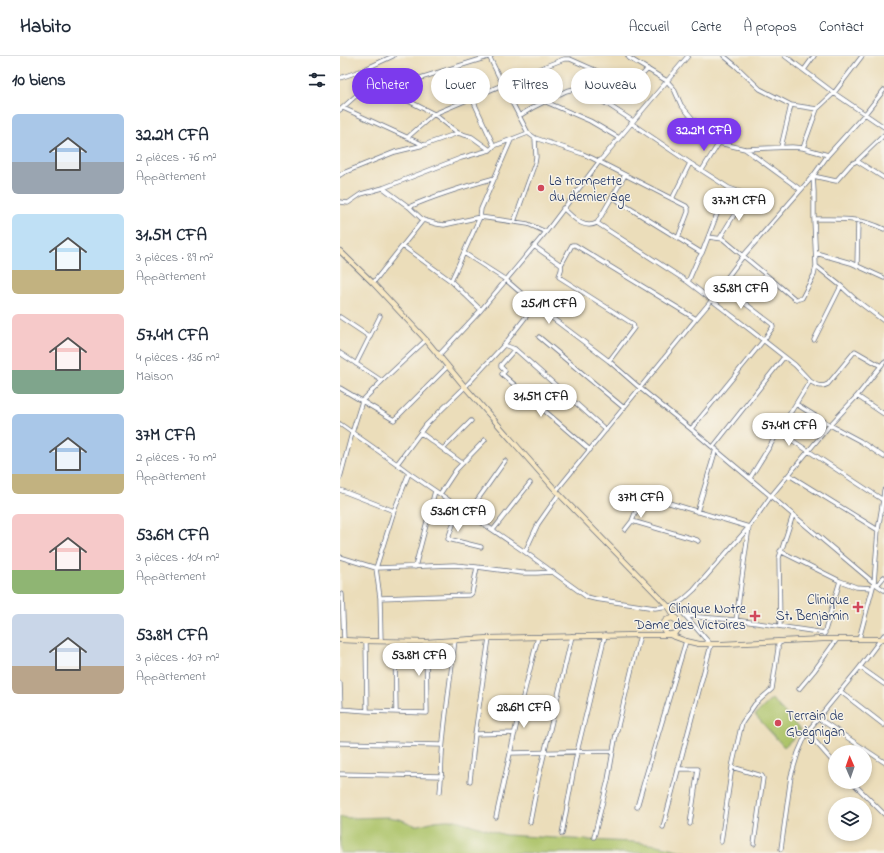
<!DOCTYPE html>
<html lang="fr">
<meta charset="utf-8">
<style>
body{margin:0;font-family:"Indie Flower",sans-serif;background:#f6f6f7;color:#1f2937;height:100vh;display:flex;flex-direction:column;font-size:15px;white-space:nowrap}
*{box-sizing:border-box;margin:0}
p{font-size:13px;color:#747a83}
.icon{flex:none;width:22px;height:22px;fill:none;stroke:currentColor;stroke-width:2;stroke-linecap:round;stroke-linejoin:round}
.map{position:relative;flex:1;overflow:hidden}
.drawer{display:flex;flex-direction:column;background:#fff;width:340px}
.drawer>*{flex:none}
.banner{position:absolute;left:12px;top:12px;width:380px;height:36px;display:flex;gap:8px}
.needle{width:26px;rotate:358deg}
.fabs{position:absolute;left:488px;top:689px;display:grid;gap:8px}
.fabs a{display:grid;place-items:center;width:44px;height:44px;border-radius:50%;background:#fff;box-shadow:0 2px 6px #0003;font-size:20px}
.price{position:absolute;translate:-50% -34px;padding:0 9px;border-radius:14px;background:#fff;color:#222;font-size:13px;line-height:26px;filter:drop-shadow(0 1px 2px #0008)}
.price::after{content:'';position:absolute;left:50%;top:24px;width:12px;height:9px;margin-left:-6px;background:inherit;clip-path:polygon(0 0,100% 0,50% 100%)}
.price.current{background:#7c3aed;color:#fff}
ul{padding:0;list-style:none}
li{display:flex;align-items:center;gap:12px;height:100px;padding:0 12px}
li span{display:grid;place-items:center;flex:none;width:112px;height:80px;border-radius:6px;color:#555}
li>.icon{margin-inline-start:auto}
span .icon{width:48px;height:48px;fill:#fffc;stroke-width:1}
li b{font-size:17px}
h2{display:flex;justify-content:space-between;align-items:center;height:48px;padding:0 12px;font-size:17px}
.pill{padding:0 14px;border-radius:18px;background:#fff;box-shadow:0 2px 6px #0003;font-size:14px;line-height:36px}
.pill.current{background:#7c3aed;color:#fff}
header{display:flex;align-items:center;gap:24px;box-sizing:border-box;height:56px;padding:0 20px;background:#fff;border-bottom:1px solid #e0e1e3}
header strong{font-size:19px}
nav{display:flex;gap:22px;margin-inline-start:auto;font-size:14px}
main{display:flex;flex:1;min-height:0}
.map>svg:first-child{display:block}
.green{fill:#acc368;stroke:#647963}
.lines{fill:none;stroke-linecap:round;stroke-linejoin:round}
.street-casing{stroke:#646c7e;stroke-width:5}
.secondary-casing{stroke:#646c7e;stroke-width:6}
.street{stroke:#fff;stroke-width:3.5}
.secondary{stroke:#f8e8c3;stroke-width:4.5}
.poi-dot{fill:#d1495b;stroke:#f7f3e8;stroke-width:1.5}
.labels{text-anchor:middle;stroke-width:3;stroke-linejoin:round;paint-order:stroke}
.poi-label{font-size:14px;fill:#1b2f5e;stroke:#f7f3e8;text-anchor:start}
</style>
<header>
<strong>Habito</strong>
<nav><a>Accueil</a><a>Carte</a><a>À propos</a><a>Contact</a></nav>
</header>
<main>
<section class="drawer">
<h2>10 biens<svg class="icon" aria-label="filters" viewBox="0 0 24 24"><path d="M4 7h16M4 17h16"/><circle cx="9" cy="7" r="2"/><circle cx="15" cy="17" r="2"/></svg></h2>
<ul>
<li><span style="background:linear-gradient(#a9c7e8 60%,#9aa5b1 0)"><svg class="icon" aria-label="home" viewBox="0 0 24 24"><path d="M3 11l9-7 9 7M6 9v11h12V9"/></svg></span><div><b>32.2M CFA</b><p>2 pièces · 76 m²</p><p>Appartement</p></div></li>
<li><span style="background:linear-gradient(#bfe0f5 70%,#c2b280 0)"><svg class="icon" aria-label="home" viewBox="0 0 24 24"><path d="M3 11l9-7 9 7M6 9v11h12V9"/></svg></span><div><b>31.5M CFA</b><p>3 pièces · 89 m²</p><p>Appartement</p></div></li>
<li><span style="background:linear-gradient(#f6c9c9 70%,#7fa58c 0)"><svg class="icon" aria-label="home" viewBox="0 0 24 24"><path d="M3 11l9-7 9 7M6 9v11h12V9"/></svg></span><div><b>57.4M CFA</b><p>4 pièces · 136 m²</p><p>Maison</p></div></li>
<li><span style="background:linear-gradient(#a9c7e8 75%,#c2b280 0)"><svg class="icon" aria-label="home" viewBox="0 0 24 24"><path d="M3 11l9-7 9 7M6 9v11h12V9"/></svg></span><div><b>37M CFA</b><p>2 pièces · 70 m²</p><p>Appartement</p></div></li>
<li><span style="background:linear-gradient(#f6c9c9 70%,#8fb573 0)"><svg class="icon" aria-label="home" viewBox="0 0 24 24"><path d="M3 11l9-7 9 7M6 9v11h12V9"/></svg></span><div><b>53.6M CFA</b><p>3 pièces · 104 m²</p><p>Appartement</p></div></li>
<li><span style="background:linear-gradient(#c9d6e8 65%,#b9a48a 0)"><svg class="icon" aria-label="home" viewBox="0 0 24 24"><path d="M3 11l9-7 9 7M6 9v11h12V9"/></svg></span><div><b>53.8M CFA</b><p>3 pièces · 107 m²</p><p>Appartement</p></div></li>
</ul>
</section>
<div class="map">
<svg width="544" height="797" viewBox="0 0 544 797">
<rect width="100%" height="100%" fill="#f7f3e8"/>
<filter id="ink" filterUnits="userSpaceOnUse"><feTurbulence type="fractalNoise" baseFrequency=".025" numOctaves="2"/><feDisplacementMap in="SourceGraphic" scale="8" xChannelSelector="R" yChannelSelector="G"/><feConvolveMatrix kernelMatrix="1 2 1 2 8 2 1 2 1" color-interpolation-filters="sRGB"/></filter>
<filter id="wash" filterUnits="userSpaceOnUse"><feTurbulence type="fractalNoise" baseFrequency=".012" numOctaves="4" result="noise"/><feDisplacementMap in="SourceGraphic" scale="16" xChannelSelector="R" yChannelSelector="G"/><feGaussianBlur stdDeviation="0.9" result="paint"/><feColorMatrix in="noise" values="0 0 0 0 0 0 0 0 0 0 0 0 0 0 0 0 0 1.4 0 .05"/><feComposite in="paint" operator="in"/></filter>
<g filter="url(#wash)">
<rect width="100%" height="100%" fill="#ebddba"/>
<!-- green -->
<path class="green" d="M432,643l29,32 -17,16 -29,-32z
M0,761l11,1 37,-1 12,2 14,6h5l16,-4 10,-1h11l49,15 84,5 44,2 24,3 33,8h-350z"/>
</g>
<g filter="url(#ink)">
<g class="lines">
<!-- street casing -->
<g class="street-casing">
<path id="street" d="M149,0l14,29 25,48 7,5 48,16 9,4 94,48 2,3v3l-10,26
M288,0l1,2 38,23 7,8 7,16 23,27 9,7 6,4 26,6 47,-2 11,1 25,7
M384,0l12,10 24,23 31,16 26,4
M445,0l49,37 50,34
M23,14l5,15
M464,14l10,-14
M0,22l23,-8 30,-14
M28,29l17,4 49,25 24,19 14,4 18,13
M45,33l106,-33
M132,42l22,48
M206,46l44,19 29,17
M3,52l81,37
M0,54l28,-25
M179,60l13,-8 34,-17 8,-2 9,1 24,14 26,17
M291,67l59,40 39,25 14,5 2,4 -25,41
M68,81l26,-23 38,-16 74,-32 18,-7h6l61,27 17,-17
M441,91l10,-42
M463,92l14,-39 17,-16 28,-37
M405,93l56,41
M517,105l27,17
M362,114l17,-27
M0,119l3,-2 52,-21 29,-7 34,-12
M473,120l23,5 15,-17 6,-3 27,-26
M43,132l26,19 14,13 14,4 7,1 36,-8 48,7 18,8
M273,140l8,7 81,50
M332,143l18,-36
M0,146l8,1 13,-9 22,-6 78,-30 29,-8 4,-4 34,-13
M69,151c27,-12 57,-21 86,-29
M223,152c10,9 20,22 34,15l28,-48
M474,163c25,0 46,-2 70,10
M174,166l21,-59 1,-6 -1,-19
M257,167l91,59 47,36 60,47 15,16 -60,97
M368,181l15,2 72,60h4l3,-1 12,-23 2,-9 -2,-47v-27l-1,-16
M63,190l48,35 30,29
M194,190l27,19
M124,197l42,27 29,25 74,56 31,27 51,41 183,154 4,-53 -89,-55
M476,197l35,10 33,15
M476,210l25,20 15,14 28,21
M517,210l1,-46
M111,225l29,-64 1,-8 30,-69
M348,226l9,-21 5,-8 15,-39 12,-26
M33,227l50,-63
M0,261l30,20
M199,281l85,71
M474,284l27,-54
M164,289l11,4 91,81
M175,293l-14,16v2l4,4 -3,3 88,76
M0,297l42,28
M98,300l43,-46 65,-78 53,-70 89,-106
M269,305l25,-33 -1,-4 -74,-47c0,-4 4,-7 2,-12l11,-20h3l121,74
M16,308l24,-48
M470,325c6,4 11,7 18,3l27,-33 26,15
M0,332l54,32 54,-54
M517,340l27,18
M456,348l34,21 30,16 24,16
M0,368l57,40 12,9 116,79 62,45 8,2 60,9 21,-3 8,-6 10,-9 55,-63 22,-31 59,-71 27,-29 27,-34
M351,373l72,-88 10,-14 -1,-3 -51,-39
M438,375l105,69 1,-10
M81,377l41,30
M373,391l71,-90
M103,393l28,-28
M57,408l29,-39 39,-38 39,-42 31,-40
M0,422l12,-45 10,-32 20,-20 44,-41
M0,434l54,21
M216,435l140,-172 16,-19 9,-15 5,-6 18,-24 69,-79 15,-21 37,-41 19,-24
M100,438l16,-24 29,-30
M119,451l-11,32 33,8
M357,456l19,-63
M128,457l37,-52
M292,465l65,19 1,1
M153,474l37,-47
M285,474l7,-9 9,-23 5,-2 103,31 -13,93
M538,474l5,-30 1,1
M440,495l60,30
M185,496l13,-28 21,-30
M0,501l36,11 78,-3 23,2 45,6h15l16,-1
M75,511l20,-76
M537,529l7,-8
M2,538l2,46
M40,542l90,-3 2,-2 5,-26
M347,560l49,4 89,13
M440,570l-1,-68 14,-43
M484,578l16,-53 16,6 16,1
M519,583l15,-56 10,7
M26,585l1,70
M41,585l-1,-43 -4,-30 18,-57 15,-38
M55,586l1,70
M520,611l24,17
M0,627l1,26
M459,633l15,-18 23,-32
M500,635l44,34
M0,653l27,2 60,2 -1,-71
M478,662l66,44
M467,676l28,32
M135,678l40,-1
M0,687l102,2
M170,697l103,-2
M392,711l30,9 1,2 -9,66
M338,713h20l-8,55
M0,718l102,2
M130,725l5,-47 14,-96
M512,726l32,32
M100,736c2,-17 1,-33 3,-50 3,-34 8,-68 12,-102
M297,751l8,-28 41,-138
M156,761l23,-104 19,-76
M190,766l8,-42 34,-144
M323,771l48,-182 -35,-40
M222,778l15,-82 28,-117
M254,781l14,-57 8,-46 24,-99
M381,786l11,-75 9,-40 1,-4 13,-19 17,-15 6,-40v-5l4,-2
M441,793l10,-73 7,-23 9,-21 53,-65 24,-32"/>
</g>
<!-- secondary casing -->
<g class="secondary-casing">
<path id="secondary" d="M0,195l33,32 53,57 39,47 94,107 109,112 9,14
M0,584l26,1 60,1 63,-4 151,-3h26c6,-1 11,-1 13,-7l-2,-7 -5,-3 -6,2 -4,5 1,4 4,5 19,7 13,3h24l100,-5h61"/>
</g>
<!-- street -->
<use href="#street" class="street"/>
<!-- secondary -->
<use href="#secondary" class="secondary"/>
</g>
</g>
<!-- markers -->
<g class="poi-dot">
<circle cx="201" cy="132" r="4"/>
<path d="M516 545h4v4h4v4h-4v4h-4v-4h-4v-4h4z"/>
<path d="M413 554h4v4h4v4h-4v4h-4v-4h-4v-4h4z"/>
<circle cx="438" cy="667" r="4"/>
</g>
<g class="labels">
<!-- poi labels -->
<g class="poi-label">
<text x="209" y="129">La trompette<tspan x="209" dy="16">du dernier age</tspan></text>
<text x="509" y="548" text-anchor="end">Clinique<tspan x="509" dy="16">St. Benjamin</tspan></text>
<text x="406" y="557" text-anchor="end">Clinique Notre<tspan x="406" dy="16">Dame des Victoires</tspan></text>
<text x="446" y="664">Terrain de<tspan x="446" dy="16">Gbègnigan</tspan></text>
</g>
</g>
</svg>
<div class="fabs">
<a><svg class="needle" viewBox="-14 -14 28 28"><path d="M0-13l5 13h-10z" fill="#e53935"/><path d="M0 13l5-13h-10z" fill="#747a83"/></svg></a>
<a><svg class="icon" aria-label="layers" viewBox="0 0 24 24"><path d="M12 4l9 5-9 5-9-5zM3 14l9 5 9-5"/></svg></a>
</div>
<b class="price current" style="left:364px;top:96px">32.2M CFA</b>
<b class="price" style="left:399px;top:166px">37.7M CFA</b>
<b class="price" style="left:401px;top:254px">35.8M CFA</b>
<b class="price" style="left:209px;top:269px">25.1M CFA</b>
<b class="price" style="left:201px;top:362px">31.5M CFA</b>
<b class="price" style="left:449px;top:391px">57.4M CFA</b>
<b class="price" style="left:301px;top:463px">37M CFA</b>
<b class="price" style="left:118px;top:477px">53.6M CFA</b>
<b class="price" style="left:79px;top:621px">53.8M CFA</b>
<b class="price" style="left:184px;top:673px">28.6M CFA</b>
<div class="banner">
<a class="pill current">Acheter</a>
<a class="pill">Louer</a>
<a class="pill">Filtres</a>
<a class="pill">Nouveau</a>
</div>
</div>
</main>
